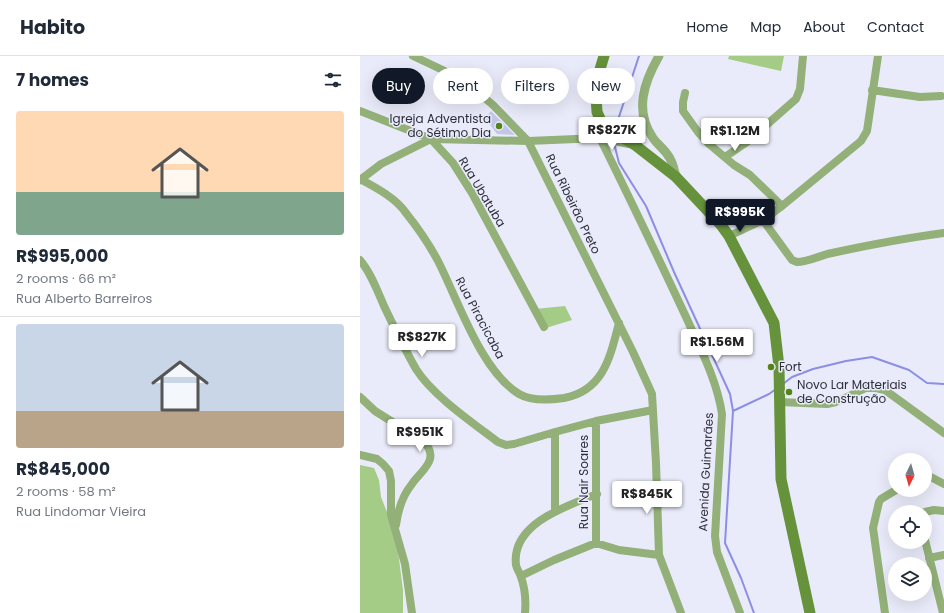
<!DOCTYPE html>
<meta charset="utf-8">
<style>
body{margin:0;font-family:Poppins,sans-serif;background:#f6f6f7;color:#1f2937;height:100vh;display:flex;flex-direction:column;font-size:15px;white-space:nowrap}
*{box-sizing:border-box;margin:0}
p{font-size:13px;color:#747a83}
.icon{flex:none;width:22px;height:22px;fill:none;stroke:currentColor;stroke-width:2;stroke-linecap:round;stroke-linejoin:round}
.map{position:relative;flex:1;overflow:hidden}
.panel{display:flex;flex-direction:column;background:#fff;width:360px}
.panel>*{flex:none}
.guide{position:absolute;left:12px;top:12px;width:380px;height:36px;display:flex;gap:8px}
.needle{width:26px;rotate:185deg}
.fabs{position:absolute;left:528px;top:397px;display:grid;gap:8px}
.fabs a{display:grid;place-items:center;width:44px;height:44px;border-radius:50%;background:#fff;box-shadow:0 4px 16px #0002;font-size:20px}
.price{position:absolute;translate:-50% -34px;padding:0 9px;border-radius:4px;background:#fff;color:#222;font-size:13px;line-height:26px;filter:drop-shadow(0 1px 2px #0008)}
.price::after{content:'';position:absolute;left:50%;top:24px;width:12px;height:9px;margin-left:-6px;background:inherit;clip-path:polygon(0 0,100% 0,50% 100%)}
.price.selected{background:#111827;color:#fff}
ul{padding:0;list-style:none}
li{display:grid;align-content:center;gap:8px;height:212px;padding:0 16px}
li+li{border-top:1px solid #e0e1e3}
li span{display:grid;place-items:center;height:124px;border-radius:4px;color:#555}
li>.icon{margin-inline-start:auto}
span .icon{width:72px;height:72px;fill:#fffc;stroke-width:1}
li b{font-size:17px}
h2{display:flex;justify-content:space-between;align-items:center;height:48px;padding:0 16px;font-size:17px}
.chip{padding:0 14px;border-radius:18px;background:#fff;box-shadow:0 4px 16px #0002;font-size:14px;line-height:36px}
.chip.selected{background:#111827;color:#fff}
header{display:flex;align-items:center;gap:24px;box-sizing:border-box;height:56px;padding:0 20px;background:#fff;border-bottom:1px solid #e0e1e3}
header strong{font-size:19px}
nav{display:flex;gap:22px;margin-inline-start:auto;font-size:14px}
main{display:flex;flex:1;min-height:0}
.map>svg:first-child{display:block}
.green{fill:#a5cc86}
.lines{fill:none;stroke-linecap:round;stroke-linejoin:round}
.stream{stroke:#8c8ee6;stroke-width:2}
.building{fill:#c3c6e8}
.minor{stroke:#92b078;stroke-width:8}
.tertiary{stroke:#92b078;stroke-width:9}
.secondary{stroke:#65923a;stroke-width:11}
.poi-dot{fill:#538417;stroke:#eaebfa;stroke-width:1.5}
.labels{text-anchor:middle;stroke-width:3;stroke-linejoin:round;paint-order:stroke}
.poi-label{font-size:12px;fill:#2d2e3c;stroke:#eaebfa;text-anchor:start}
.street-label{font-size:12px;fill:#2d2e3c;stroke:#eaebfa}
</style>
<header>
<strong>Habito</strong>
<nav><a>Home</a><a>Map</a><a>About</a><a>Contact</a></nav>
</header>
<main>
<section class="panel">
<h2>7 homes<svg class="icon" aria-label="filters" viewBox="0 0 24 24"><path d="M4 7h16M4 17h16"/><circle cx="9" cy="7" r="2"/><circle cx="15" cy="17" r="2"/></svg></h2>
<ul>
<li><span style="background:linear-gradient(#ffd9b3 65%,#7fa58c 0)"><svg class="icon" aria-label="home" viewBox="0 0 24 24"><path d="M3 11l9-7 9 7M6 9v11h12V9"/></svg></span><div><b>R$995,000</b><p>2 rooms · 66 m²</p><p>Rua Alberto Barreiros</p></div></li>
<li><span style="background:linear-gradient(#c9d6e8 70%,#b9a48a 0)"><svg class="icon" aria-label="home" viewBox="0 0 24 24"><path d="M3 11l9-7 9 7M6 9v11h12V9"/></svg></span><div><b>R$845,000</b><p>2 rooms · 58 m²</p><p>Rua Lindomar Vieira</p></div></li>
</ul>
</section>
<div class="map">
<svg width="584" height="557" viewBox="0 0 584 557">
<rect width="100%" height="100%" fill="#eaebfa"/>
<!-- green -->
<path class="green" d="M369,0h55l-3,15 -53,-12z
M205,250l7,14 -26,8 -11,-19z
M0,409l14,3 5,12 2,17 10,25 7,29 5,39v23h-43z"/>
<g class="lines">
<!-- stream -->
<path class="stream" d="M255,73l24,-73
M254,87l5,20 27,43 28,66 56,122 3,17 -8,132 16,35 13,35
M423,328l9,-7 21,-8 33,-8 26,-4 37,13 18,13 17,1
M373,355l36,-17 7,-5"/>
</g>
<!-- building -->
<path class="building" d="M131,55l24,24 -18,-1 -12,-16z"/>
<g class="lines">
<!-- minor -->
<path class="minor" d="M53,0l36,17 25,16 19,16 35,36 105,211 19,42 4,69 3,92 22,58
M512,34l48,7 21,-1
M325,37l-2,9v9l15,21 11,12 25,21 16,10 32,31
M0,55l71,28 22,24 19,30 72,134
M240,82c29,59 58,119 86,179 14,31 31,63 36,97l-7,122 2,16 23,61
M240,82l29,6
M365,101l22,-15 49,-43 4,-10 3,-33
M0,123c15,8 36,19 46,34 12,15 23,31 32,48 20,39 43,110 81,133 12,7 31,6 45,4 40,-8 46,-41 55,-75
M0,124l21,-16 50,-25 97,2 72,-3 -3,-22
M403,164l29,40 5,2c11,0 24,-7 35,-9 37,-8 74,-15 112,-20
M369,180l34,-16 19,-14 79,-65 6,-10 11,-75
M0,204c11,13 17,30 24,46 10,21 20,42 32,63 16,26 57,54 82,73l8,3 8,-1 41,-12 41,-11 57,-11
M0,341l15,14 46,29c6,5 11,10 9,19 -2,9 -13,17 -18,25 -10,12 -14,26 -16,41
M419,346l48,2 9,-2 30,-14h9l10,2 59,43
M0,399l17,4 6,5 6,7 2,10v34l14,49 7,49
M565,418l19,10
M195,455v-79
M565,456l9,-2 10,1
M565,484l18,73
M236,487v-122
M569,502l15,-3
M161,520l33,-16 42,-17 23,7 40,5
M165,557c1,-12 0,-25 -4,-36 -1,-4 -4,-7 -5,-12 -5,-41 50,-59 81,-71
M525,557l-12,-85 6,-26 2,-3 15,-9"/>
<!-- tertiary -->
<path class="tertiary" d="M299,0c-15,26 -25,55 -6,82 4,6 10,10 14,16 6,7 7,15 9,23"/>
<!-- secondary -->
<path class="secondary" d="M244,0l-6,20 -2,20 1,16 4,9 6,7 28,17 41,32 45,48 8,11 45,87 5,44 2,112 29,134"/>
</g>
<!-- markers -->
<g class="poi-dot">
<circle cx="139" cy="70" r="4"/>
<circle cx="411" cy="311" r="4"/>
<circle cx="429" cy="336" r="4"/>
</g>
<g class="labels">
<!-- poi labels -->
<g class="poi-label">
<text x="131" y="67" text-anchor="end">Igreja Adventista<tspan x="131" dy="14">do Sétimo Dia</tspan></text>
<text x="419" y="315">Fort</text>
<text x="437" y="333">Novo Lar Materiais<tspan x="437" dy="14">de Construção</tspan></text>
</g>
<!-- street labels -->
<g class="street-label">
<text transform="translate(122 136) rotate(59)" y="4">Rua Ubatuba</text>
<text transform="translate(213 148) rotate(64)" y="4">Rua Ribeirão Preto</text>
<text transform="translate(120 262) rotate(62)" y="4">Rua Piracicaba</text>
<text transform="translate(346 416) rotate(-87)" y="4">Avenida Guimarães</text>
<text transform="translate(224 426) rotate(-90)" y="4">Rua Nair Soares</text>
</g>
</g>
</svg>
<div class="fabs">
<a><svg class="needle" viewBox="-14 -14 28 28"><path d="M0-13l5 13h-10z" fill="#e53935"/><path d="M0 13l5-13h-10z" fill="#747a83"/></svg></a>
<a><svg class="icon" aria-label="locate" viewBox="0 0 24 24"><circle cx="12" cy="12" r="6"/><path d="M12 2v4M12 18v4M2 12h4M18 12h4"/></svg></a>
<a><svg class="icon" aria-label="layers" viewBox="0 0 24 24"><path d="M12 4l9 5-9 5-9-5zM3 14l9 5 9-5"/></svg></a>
</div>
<b class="price" style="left:252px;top:95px">R$827K</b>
<b class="price" style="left:375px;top:96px">R$1.12M</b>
<b class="price selected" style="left:380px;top:177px">R$995K</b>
<b class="price" style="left:62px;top:302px">R$827K</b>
<b class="price" style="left:357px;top:307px">R$1.56M</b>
<b class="price" style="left:60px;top:397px">R$951K</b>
<b class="price" style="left:287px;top:459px">R$845K</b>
<div class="guide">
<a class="chip selected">Buy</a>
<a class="chip">Rent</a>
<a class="chip">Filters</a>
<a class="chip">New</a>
</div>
</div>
</main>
